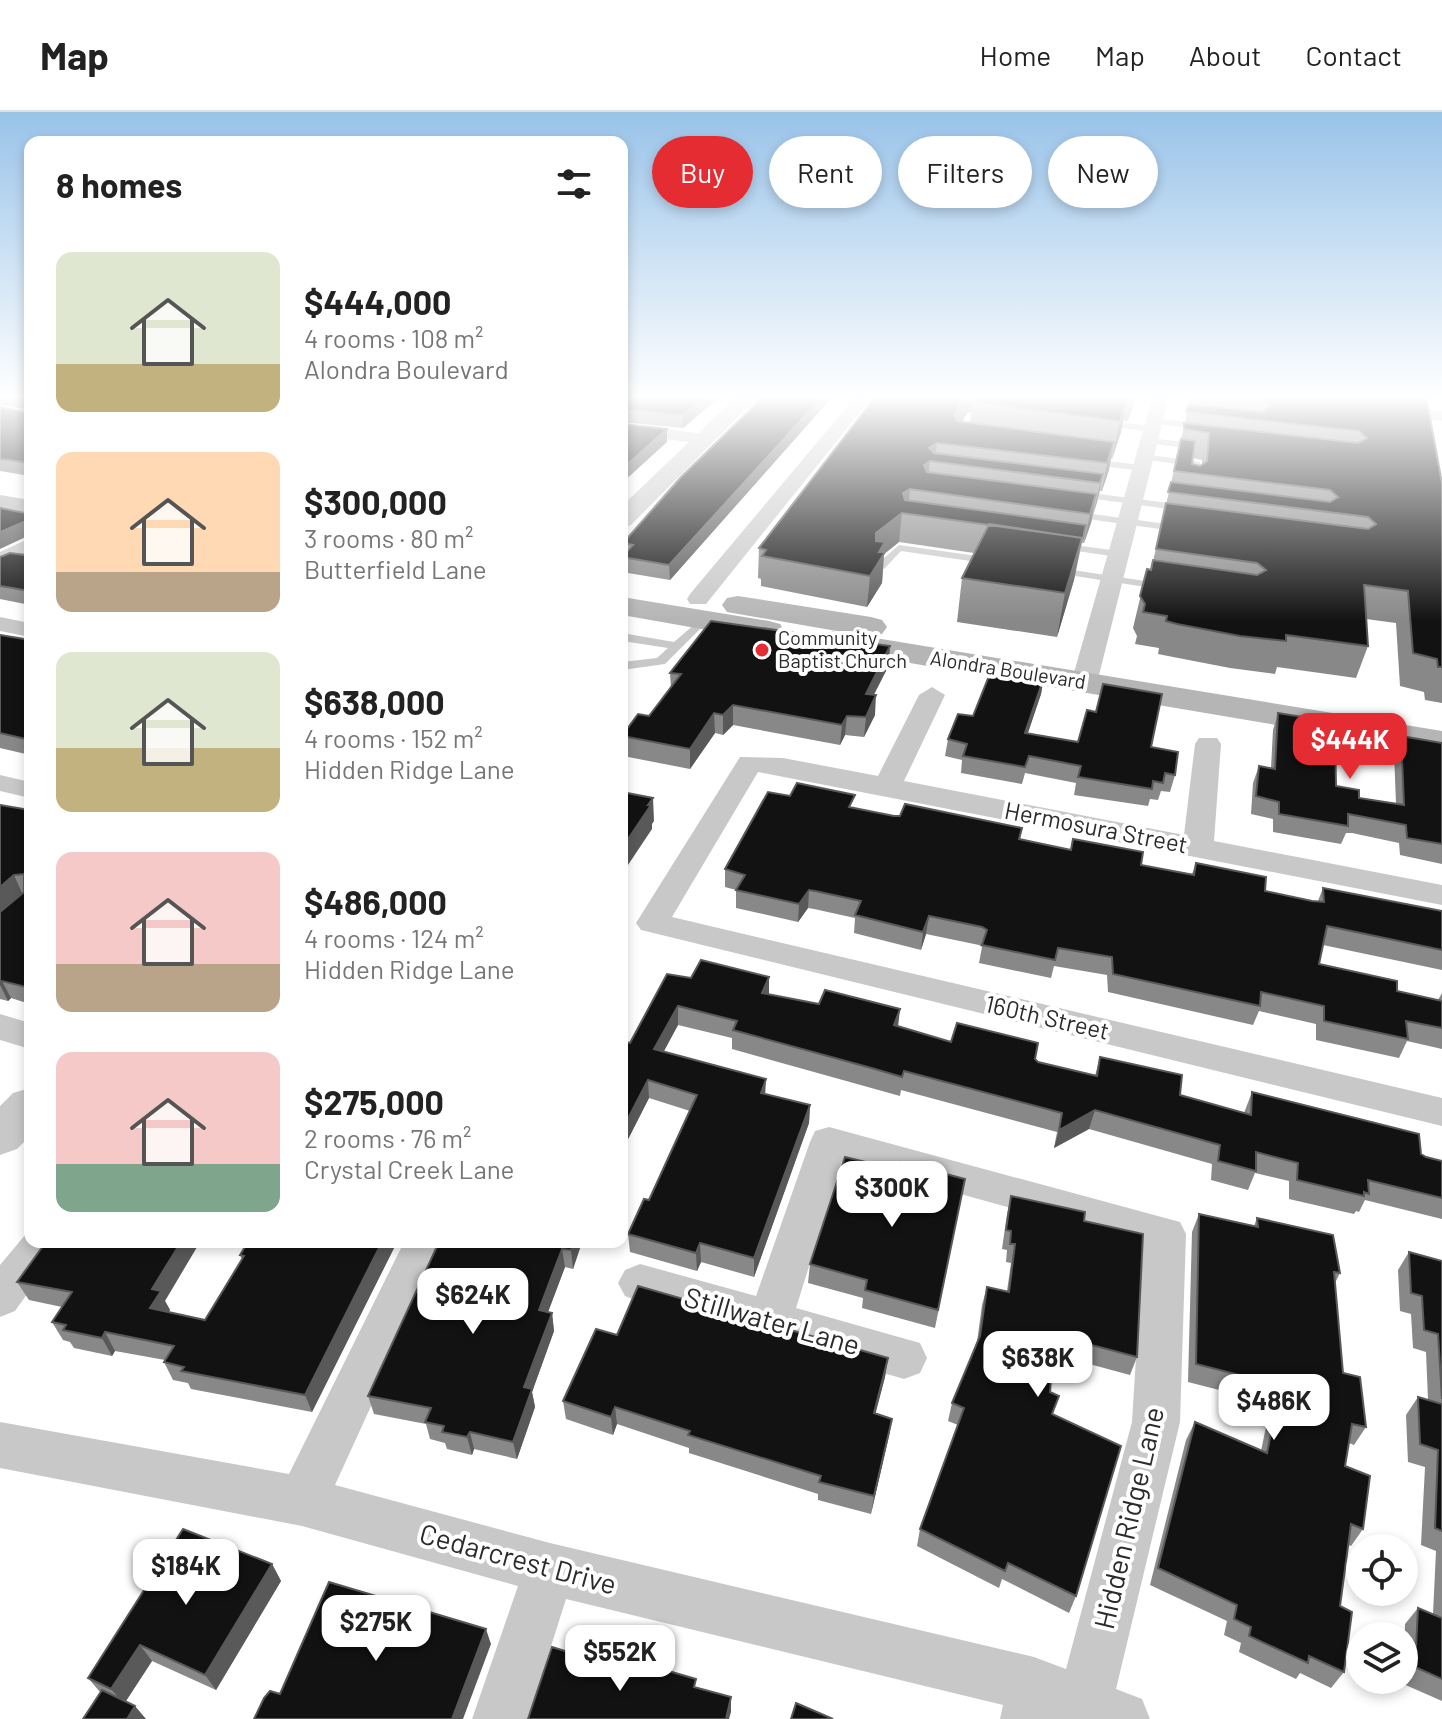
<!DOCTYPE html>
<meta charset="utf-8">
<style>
body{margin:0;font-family:Barlow,sans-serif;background:#f2f2f2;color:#222;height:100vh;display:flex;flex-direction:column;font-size:30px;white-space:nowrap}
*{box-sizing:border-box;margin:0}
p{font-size:26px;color:#767676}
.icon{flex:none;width:44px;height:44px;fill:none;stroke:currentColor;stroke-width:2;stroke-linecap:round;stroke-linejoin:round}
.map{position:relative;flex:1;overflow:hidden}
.panel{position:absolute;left:24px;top:24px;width:604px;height:1112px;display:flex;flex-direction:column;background:#fff;border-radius:16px;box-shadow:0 4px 12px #0003}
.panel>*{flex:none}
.banner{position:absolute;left:652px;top:24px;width:670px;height:72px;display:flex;gap:16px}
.fabs{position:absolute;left:1346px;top:1422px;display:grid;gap:16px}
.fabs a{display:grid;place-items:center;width:72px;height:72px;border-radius:50%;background:#fff;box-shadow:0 4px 12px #0003;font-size:40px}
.price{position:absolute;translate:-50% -68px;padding:0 18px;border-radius:16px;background:#fff;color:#222;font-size:26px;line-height:52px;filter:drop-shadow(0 2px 4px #0008)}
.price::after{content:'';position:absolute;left:50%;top:48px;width:24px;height:18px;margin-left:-12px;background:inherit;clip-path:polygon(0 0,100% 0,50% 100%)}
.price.selected{background:#e42c32;color:#fff}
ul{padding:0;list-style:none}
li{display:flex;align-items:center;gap:24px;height:200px;padding:0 32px}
li span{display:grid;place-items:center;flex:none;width:224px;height:160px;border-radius:16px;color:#555}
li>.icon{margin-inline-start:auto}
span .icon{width:96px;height:96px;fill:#fffc;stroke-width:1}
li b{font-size:34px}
h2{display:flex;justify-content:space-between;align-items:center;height:96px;padding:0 32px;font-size:34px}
.chip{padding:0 28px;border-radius:36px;background:#fff;box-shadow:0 4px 12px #0003;font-size:28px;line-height:72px}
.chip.selected{background:#e42c32;color:#fff}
header{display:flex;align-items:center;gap:48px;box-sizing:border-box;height:112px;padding:0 40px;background:#fff;border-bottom:2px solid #e0e0e0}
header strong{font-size:38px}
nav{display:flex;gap:44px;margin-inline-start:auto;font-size:28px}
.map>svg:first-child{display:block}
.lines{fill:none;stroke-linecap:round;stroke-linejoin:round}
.service{fill:#c8c8c8;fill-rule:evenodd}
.minor{fill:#c8c8c8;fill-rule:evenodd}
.tertiary{fill:#c8c8c8;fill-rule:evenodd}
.secondary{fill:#b5b5b5;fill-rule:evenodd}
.wall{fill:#888;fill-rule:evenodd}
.shaded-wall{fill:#595959}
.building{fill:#121212;stroke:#595959;stroke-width:2}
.poi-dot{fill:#e42c32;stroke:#fff;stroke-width:3}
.labels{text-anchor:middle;stroke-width:8;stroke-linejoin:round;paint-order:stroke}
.far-poi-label{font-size:20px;fill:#2b2b2b;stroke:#fff;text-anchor:start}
.far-street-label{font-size:20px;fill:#2b2b2b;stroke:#fff}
.street-label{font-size:24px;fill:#2b2b2b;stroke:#fff}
.near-street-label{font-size:28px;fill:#2b2b2b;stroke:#fff}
</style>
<header>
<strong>Map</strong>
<nav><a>Home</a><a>Map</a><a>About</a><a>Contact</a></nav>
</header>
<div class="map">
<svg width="1442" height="1607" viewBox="0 0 1442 1607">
<rect width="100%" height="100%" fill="#fff"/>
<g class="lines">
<!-- service -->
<path class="service" d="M1154,306l50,6 4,3 -4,3 -53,-7v-4z
M1101,308l51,6 4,3 -4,3 -54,-7 -1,-2z
M1149,326l52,6 4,3 -4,3 -55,-7v-4z
M1144,342l56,8 -2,23 -5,3 -5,-3 4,-19 -51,-7 -2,-2z
M1091,347l50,6 5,3 -5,3 -53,-7v-4z
M1076,379l108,14 5,3 -5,3 -111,-15 -2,-2z
M1070,399l112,15 5,3 -5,3 -116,-16 -1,-2z
M1060,431l58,8 5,3 -5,3 -62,-9v-4z
M899,433l92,13 5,3 -5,3 -90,-13 -17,18h-8v-4z
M1053,455l112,17 6,3 -6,3 -116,-18 -1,-2z
M703,505l6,3 -44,44 -43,6v-8l35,-4 11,-10 -46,-7v-8l52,9z"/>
<!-- minor -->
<path class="minor" d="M856,284h17l-167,208h-16l-3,-5 3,-5z
M1153,284h16l-72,287 -4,5h-18l-4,-5z
M1387,293l55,6v10l-61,-7v-8z
M622,312l84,10 9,5 -9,5 -84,-10z
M0,505l30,6v14l-30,-6z
M932,575l13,8 -41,86 280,54 11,-91 4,-6h18l4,6 -7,97 228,44v20l-684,-133 -86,145 770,181v28l-801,-196 -5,-7 104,-166 43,1 95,18 41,-81z
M0,663l30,7v16l-30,-7z
M0,902l30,9v26l-30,-9z
M829,1015l351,95 6,12 -6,188 -64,267 26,10 8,20h-150l3,-14 -437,-106 -38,120h-56l46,-133 -216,-60 -302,-58v-46l289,52 115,-232h42l-111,243 215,58 484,114 32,12 66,-247 11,-177 -301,-84 -46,147 124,35 7,15 -7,15 -16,6 -264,-77 -15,-6 -7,-13 7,-13 15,-6 116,32 54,-154 5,-11z
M30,1117v13h34l-49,69 -15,6v-52z"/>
<!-- tertiary -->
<path class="tertiary" d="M737,284h22l-128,129 -9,3v-22z
M30,426v19l-30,14v-19z
M30,976v48l-13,13 -17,6v-49l13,-13z"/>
<!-- secondary -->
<path class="secondary" d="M0,383l30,5v16l-30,-5z
M738,484l133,21 11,3 5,7 -5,7 -11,3 -144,-25 -5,-7 5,-7z
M622,485l147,24 11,3 5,7 -5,7 -11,3 -147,-26z
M833,519l609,100v22l-621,-105 -4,-7 4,-7z"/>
</g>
<!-- wall -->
<path class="wall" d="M0,284h30v80l-30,-5v-64l25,5 3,-3 -28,-4v2z
M622,284h99l-38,32 -61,-6z
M761,284h72l-163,184 -48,-8v-16l2,-2 -1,-11 130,-136z
M876,284h260l-8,25h-5l-2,11 -9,27 -1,-1 -9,33h-2l-9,32 -7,20h-2l-8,37 -17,57 -100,-15 5,-44 12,-25 -75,-11 -15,12 -2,29 -15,24 -106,-21v-7l-3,-1 1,-30zM971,300l-1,11 -8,-1 5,-9z
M1191,284h235l16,87v220l-17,-3 -1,-8 -24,-6 -4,-63 -30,-4 2,27 -12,32 -79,-11 -2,7 -45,-6 -62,-12 -10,-2 1,-6 -24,-4 2,-8 -4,-8 14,-59 4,1zM1193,346l9,2v5l-2,1 -8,-2z
M30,402v91l-30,-6v-42l26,-2z
M0,523l30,5v115l-30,-7z
M889,553l-15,30 1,20 -11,22 -19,-2 -5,10 -107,-20 -10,10 -8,-2 -25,36 -67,-13 -1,-21 27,-19 22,-28 -1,-15z
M1044,565l-3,17 -13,39 50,9 73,5 24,28 -5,17 -9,-1 -3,9 -8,-1 -2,7 -74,-11 2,-12 -51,-10 -3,11 -61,-11 1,-13 -17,-4 3,-17 25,-23z
M1278,601l49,17 9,56 23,12 37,5 -2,-50 7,-17 41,7v121l-42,-9 -1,-12 -47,-10h-6l-5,11 -68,-12v-13l-22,-5 2,-31 6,-17 12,2 2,-38z
M790,684l104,20 128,12 -2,11 121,26 51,9 4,-11 69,28 47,10h6l5,-13 119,23v59l-119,-25 -4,19 78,27 41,9 4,-7v56l-35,-8 -8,17 -83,-18v-16l-57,-13 -6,14 -145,-33 -1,-17 -53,-9 -3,12 -72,-15 3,-16 -3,-2 -53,-11 -5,16 -67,-17 1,-15 -41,-9 -6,-1 -10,14 -62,-14v-18l-11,-3v-18z
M30,698v194l-19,-6 -3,3 -8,-2v-87z
M667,862l102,20 129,33 53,15 84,17 3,3 57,14 5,-19 80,38 64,18 8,-21 169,62 5,3 16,4v58l-77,-19 -6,12 -3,-1 -2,3 -65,-15v-18l-34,-8 -7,17 -37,-10 1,-16 -123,-35 -35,19 3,-16 -156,-42 -1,6 -168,-47v-11l-54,-13 -15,27 103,42 44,11 -1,18 -55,154 -53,-15 -4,9 -67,-19 -2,-18 21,-34 41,-89 -41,-13 -27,53v-110l8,2z
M898,1058l67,9 -30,149 -73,-20 1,-10 -55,-15 2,-19z
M1011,1084l73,25 53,136 -7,18 -63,-17 -5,15 -10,-3 -2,22 26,204 -7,17 -67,-34 -3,9 -82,-42 3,-17 38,-104 -10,-4 4,-18 25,-61 5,-37 5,-18 20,4 4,-28 -5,-1 1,-12 -5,-1 5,-35z
M1199,1102l55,12 3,-8 83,55 -5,10 8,90 23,54 -12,18 -5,-2 -4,23 18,63 -12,17 -3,-1 -8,61 4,66 -13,16 -31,-15 -4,6 -57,-27 2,-9 -17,-8 3,-14 -77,-36 36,-145 9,-18 66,29 6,-29 -9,-2v-20l-70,-18 4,-150z
M248,1130h147l1,2 -84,168 -121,-23 -3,-6 -15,-3 -9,-18 1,-2 -50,-9 -3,5 -38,-8 -4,-6 -7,-2 -11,-18 10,-15 -33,-7 -12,-18 148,19 5,9 -2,2 37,8 37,-61 -2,-4z
M439,1130h143l-9,27 -8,-2 -17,45 4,1 2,18 -22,61 3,15 -18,52 -43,-10 -2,6 -25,-6 -2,-6 -15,-4 -4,-15 -52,-10 -6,-18z
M1409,1140l33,9v440l-41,-18v-3h3l1,-56 13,-16 15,6 3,-63 -15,-6 4,-78 -17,-5 -2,-47 12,-18 10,3 -2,-48 -13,-4 -2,-34 -11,-3 -2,-41z
M617,1223l271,23 -3,19 -10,37 17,5 -21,95 -53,-14v-6l-129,-41v-5l-72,-24 -4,11 -47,-16 -3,-18z
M272,1452l9,17 -65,109 -64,-29 -26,40 -26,-9 -12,-14z"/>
<!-- shaded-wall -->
<path class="shaded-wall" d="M707,284h14l-38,32v-13z
M823,284h10l-163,184 -1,-15z
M965,284h17l-10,6 -1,10 -4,1 -17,28 4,-26z
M1128,284l-7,36 -9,27 8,-38z
M1133,284h3l-8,25z
M667,317v13l-45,41v-14z
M1114,330l-5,28 -7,21 5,-28z
M937,331l-2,19 -5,-1 -3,28 -3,-24 5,-17z
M1103,362l-6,28 -3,10 6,-29z
M910,377l-2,24h-6l-3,29 -15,12 -2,29 -15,24 3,-31 4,-13 2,-30 27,-40z
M1096,382l-5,29 -7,20 6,-29z
M26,409l4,14 -30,14v-17z
M1082,426l-8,42 -17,57 8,-44z
M890,534l-1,19 -25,48 2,-19z
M1044,565l-3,17 -19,56 3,-17z
M876,583l-1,20 -11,22 2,-20z
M733,593v20l-10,10v-20z
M714,601l1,20 -25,36v-20z
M847,604l-2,19 -5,10 2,-20z
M653,686l1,23 -2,3v5l-30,45v-26z
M14,763l8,18 -22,19v-25z
M809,778l-1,18 -10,14 1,-18z
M929,804l-3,18 -5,16 2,-18z
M769,865v19l-7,-3z
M2,869l9,17 -3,3 -8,-16v-2z
M30,872v12l-4,-9z
M678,894v19l-23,43 -1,-19z
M900,897l-2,18 -4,-2z
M766,967l-1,19 -4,-5z
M648,968l1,18 -27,53v-21z
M810,993l-1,18 -55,154v-19z
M1095,998l-6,19 -35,19 5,-18z
M181,1130h19l-35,59 5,9 -11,16 -9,-18 2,-19z
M382,1130h13l1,2 -84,168 -7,-17z
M573,1130h9l-9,27 -2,-19z
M700,1131l1,19 -4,9 -1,-18z
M562,1137l3,18 -23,61 -3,-18z
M552,1201l2,18 -22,61 3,15 -18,52 -4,-17 11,-55z
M105,1220l10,19 -3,5 -10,-18z
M888,1246l-3,19 -14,54 3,-18z
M615,1295l2,17 -4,11 -2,-18z
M892,1307l-3,17 -18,78 3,-18z
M470,1320l4,17 -2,6 -5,-18z
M272,1452l9,17 -65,109 -11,-15z
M486,1517l5,15 -28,75h-11z
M140,1533l12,16 -28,43 -13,-15z
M731,1585v15l-2,7h-3z
M135,1594l11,13h-19z"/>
<!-- building -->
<path class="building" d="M21,284h9v67l-30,-4v-52l25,5 4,-3 -1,-12z
M622,284h85l-24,19 -61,-6z
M761,284h62l-154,169 -47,-8 11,-12 -10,-2 58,-66 72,-70z
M876,284h89l-11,19 3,6 157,21 -7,21 -170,-20 -8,5 5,5 169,21 -3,9 -170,-22 -6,4 3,7 169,22 -6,20 -180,-25 -7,4 2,7 181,25 -3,13 -181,-25 -26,20v8l9,1 -6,10h6l-15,24 -108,-20 4,-6 -7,-2z
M977,284h151l-8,25 -148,-19z
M1228,284h198l16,87v184h-4l-1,-8 -24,-6 -5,-62 -44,-6 4,61 -82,-11v6l-46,-5 -63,-12 -11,-3 1,-5 -24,-4 2,-8 -5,-8 7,-27 4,1 2,-10 104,15 9,-5 -9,-7 -101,-14 10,-46 202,26 8,-5 -8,-7 -200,-25 3,-10 159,20 8,-5 -8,-7 -156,-19 7,-32 14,2 -3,23 8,2 7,-5 2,-28 -25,-4v-6l174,20 9,-5 -8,-7 -173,-19 3,-8 74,8 7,-6 -7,-6z
M622,312l45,5 -45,40z
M0,396l30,6v77l-30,-5v-29l10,-4 16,2v-34l-26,11z
M989,412l93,14 -17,55 -103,-15z
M711,509l179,25 -24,48 10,1 -10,22 -19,-1 -5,9 -109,-20 -10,10 -9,-2 -24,36 -68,-13 16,-22 11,2 32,-42 -11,-1z
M0,523l30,5 -2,2 2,1v97l-30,-7z
M993,554l51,11 -19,56 53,9 9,-32 9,2 7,-28 59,10 -11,53 27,5 -3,23 -10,-2 -2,10 -10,-2 -1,8 -74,-12 3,-11 -52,-10 -4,11 -62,-11 4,-12 -19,-5 10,-25 15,2z
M1278,601l49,8v9l8,2 1,54 23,4v8l45,7 -3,-69 41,7v101l-35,-6 -1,-13 -47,-9 -11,-2v12l-69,-12v-12l-23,-6 3,-30 16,3z
M797,671l58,12 -6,12 45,9h6l5,-12 117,24 -3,11 52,11 2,-11 70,13 -2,13 53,10 2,-12 70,14 -1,14 47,10 12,1 -1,-14 119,23v39l-115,-24 -8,38 78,17v10l45,10v27l-36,-7 2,18 -84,-18v-15l-63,-14 -1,14 -147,-32 -1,-17 -54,-9 -3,12 -73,-15 5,-15 -5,-3 -53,-11 -6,16 -68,-17 6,-14 -46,-10 -6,-1 -10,14 -63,-14 9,-15 -20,-6 43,-77 22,4z
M622,680l31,6 -5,7h3l-29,43z
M0,693l30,5v174l-4,3 -24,-6 -2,2v-71l24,-20v-18l-10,1 -14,12z
M701,848l68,17 -7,16 57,11 6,-14 75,19 -6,16 57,17 6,-19 81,20 -3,16 3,3 59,14 3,-19 82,18 -2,20 71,20 1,-23 167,42 2,20 5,3 16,4v37l-74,-18 1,14 -5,-2v4l-67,-16 1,-17 -42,-11v19l-38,-10 2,-16 -125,-35 -36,20 3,-17 -158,-42 -2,6 -27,-8 -142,-39 4,-9 -59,-15 -24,43 112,30 -5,14 49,12 -56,153 -54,-15 -4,10 -68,-19 16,-35 5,1 48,-105 -49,-15 -26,50v-89l8,2 37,-69 24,4z
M845,1045l53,13 2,-8 65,17 -27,131 -73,-20 2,-10 -57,-16z
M1011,1084l74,16 -1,9 59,13 -6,123 -68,-18 -1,15 -15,-3 -3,41 9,4 -7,18 69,32 -45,150 -68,-33 -3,8 -85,-42 44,-121 -12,-5 28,-67 7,-49 22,5 6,-48h-5l1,-13 -5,-1z
M1199,1102l59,13 -1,-9 76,17 7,38 -6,-1 9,101 17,4 6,50 -14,-3 -7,42 25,10 -7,53 -12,-5 -11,82 12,6 -8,60 -35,-16 -1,7 -59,-27 2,-9 -17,-8 3,-14 -79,-37 37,-146 72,31 10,-49 -9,-2 -1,-20 -71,-18z
M46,1130h135l-29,47 9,2 -11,17 55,12 39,-64 -4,-1 8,-13h134l-77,153 -124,-24 3,-4 -20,-5 10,-16 -69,-14 -3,6 -39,-8 3,-5 -14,-3 20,-30 -55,-10z
M439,1130h134l-2,8 -9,-1 -23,61 13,3 -28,74 8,2 -19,53 -43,-10 -3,5 -25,-5 2,-6 -19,-4 6,-14 -63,-12z
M1409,1140l33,9v138l-4,-65 -14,-4 -2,-34 -11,-3z
M638,1174l250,72 -14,55 18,6 -18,77 -55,-14 2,-6 -133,-41 2,-4 -75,-24 -4,10 -48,-16 33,-72 21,6z
M1418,1285l24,7v127l-7,-3 3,-78 -18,-6z
M183,1417l89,35 -67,111 -65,-30 -29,44 -23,-11z
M329,1470l157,47 -34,90h-198l10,-21 6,-7 10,3z
M1418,1496l24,10v61l-27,-12z
M552,1535l75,23 1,-5 19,5 1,-5 48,14 -2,8 37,10 -5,22h-198z
M102,1578l33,16 -8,13h-44z
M796,1591l37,16h-42z"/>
<!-- sky -->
<linearGradient id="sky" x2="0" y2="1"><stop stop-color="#99c3e9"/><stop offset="0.56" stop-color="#fff"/><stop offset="1" stop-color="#fff" stop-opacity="0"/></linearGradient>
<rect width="1442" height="509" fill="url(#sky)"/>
<!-- markers -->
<circle class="poi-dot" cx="762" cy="538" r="8"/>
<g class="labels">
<!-- far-poi labels -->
<g class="far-poi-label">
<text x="778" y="533">Community<tspan x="778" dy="23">Baptist Church</tspan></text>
</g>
<!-- far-street labels -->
<g class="far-street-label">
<text transform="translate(1008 558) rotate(9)" y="7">Alondra Boulevard</text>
</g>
<!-- street labels -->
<g class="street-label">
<text transform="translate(1096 716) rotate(11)" y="8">Hermosura Street</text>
<text transform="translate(1047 906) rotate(13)" y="8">160th Street</text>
</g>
<!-- near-street labels -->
<g class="near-street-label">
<text transform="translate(772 1209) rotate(16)" y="10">Stillwater Lane</text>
<text transform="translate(1129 1406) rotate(-77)" y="10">Hidden Ridge Lane</text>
<text transform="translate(518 1447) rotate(15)" y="10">Cedarcrest Drive</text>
</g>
</g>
</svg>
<div class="fabs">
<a><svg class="icon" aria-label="locate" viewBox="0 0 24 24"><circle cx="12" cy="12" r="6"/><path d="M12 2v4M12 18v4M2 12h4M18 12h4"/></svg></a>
<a><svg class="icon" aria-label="layers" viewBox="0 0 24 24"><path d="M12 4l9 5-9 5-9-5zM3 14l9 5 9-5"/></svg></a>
</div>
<b class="price selected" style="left:1350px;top:669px">$444K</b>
<b class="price" style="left:892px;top:1117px">$300K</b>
<b class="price" style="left:473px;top:1224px">$624K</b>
<b class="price" style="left:1038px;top:1287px">$638K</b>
<b class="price" style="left:1274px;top:1330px">$486K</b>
<b class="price" style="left:186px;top:1495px">$184K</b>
<b class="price" style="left:376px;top:1551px">$275K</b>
<b class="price" style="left:620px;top:1581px">$552K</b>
<div class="banner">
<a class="chip selected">Buy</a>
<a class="chip">Rent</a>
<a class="chip">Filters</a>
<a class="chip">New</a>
</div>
<section class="panel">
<h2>8 homes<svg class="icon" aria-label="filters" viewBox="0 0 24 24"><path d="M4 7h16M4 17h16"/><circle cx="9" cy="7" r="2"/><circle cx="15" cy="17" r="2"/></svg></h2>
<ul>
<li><span style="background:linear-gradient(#dfe7d0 70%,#c2b280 0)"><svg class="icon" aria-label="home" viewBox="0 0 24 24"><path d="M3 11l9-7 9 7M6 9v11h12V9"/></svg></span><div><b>$444,000</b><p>4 rooms · 108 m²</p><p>Alondra Boulevard</p></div></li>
<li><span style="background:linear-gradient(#ffd9b3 75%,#b9a48a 0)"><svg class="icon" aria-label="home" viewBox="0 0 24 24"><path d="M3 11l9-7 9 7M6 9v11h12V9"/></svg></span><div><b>$300,000</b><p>3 rooms · 80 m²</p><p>Butterfield Lane</p></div></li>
<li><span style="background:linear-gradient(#dfe7d0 60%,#c2b280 0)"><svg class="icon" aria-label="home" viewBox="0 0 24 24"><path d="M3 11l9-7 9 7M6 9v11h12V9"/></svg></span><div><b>$638,000</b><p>4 rooms · 152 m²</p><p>Hidden Ridge Lane</p></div></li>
<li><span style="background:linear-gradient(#f6c9c9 70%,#b9a48a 0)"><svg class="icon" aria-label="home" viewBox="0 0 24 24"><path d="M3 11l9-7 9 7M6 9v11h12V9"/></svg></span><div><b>$486,000</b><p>4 rooms · 124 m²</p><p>Hidden Ridge Lane</p></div></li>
<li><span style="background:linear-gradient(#f6c9c9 70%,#7fa58c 0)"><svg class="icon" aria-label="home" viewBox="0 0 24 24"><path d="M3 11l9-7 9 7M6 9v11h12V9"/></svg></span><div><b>$275,000</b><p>2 rooms · 76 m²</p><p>Crystal Creek Lane</p></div></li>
</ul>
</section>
</div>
